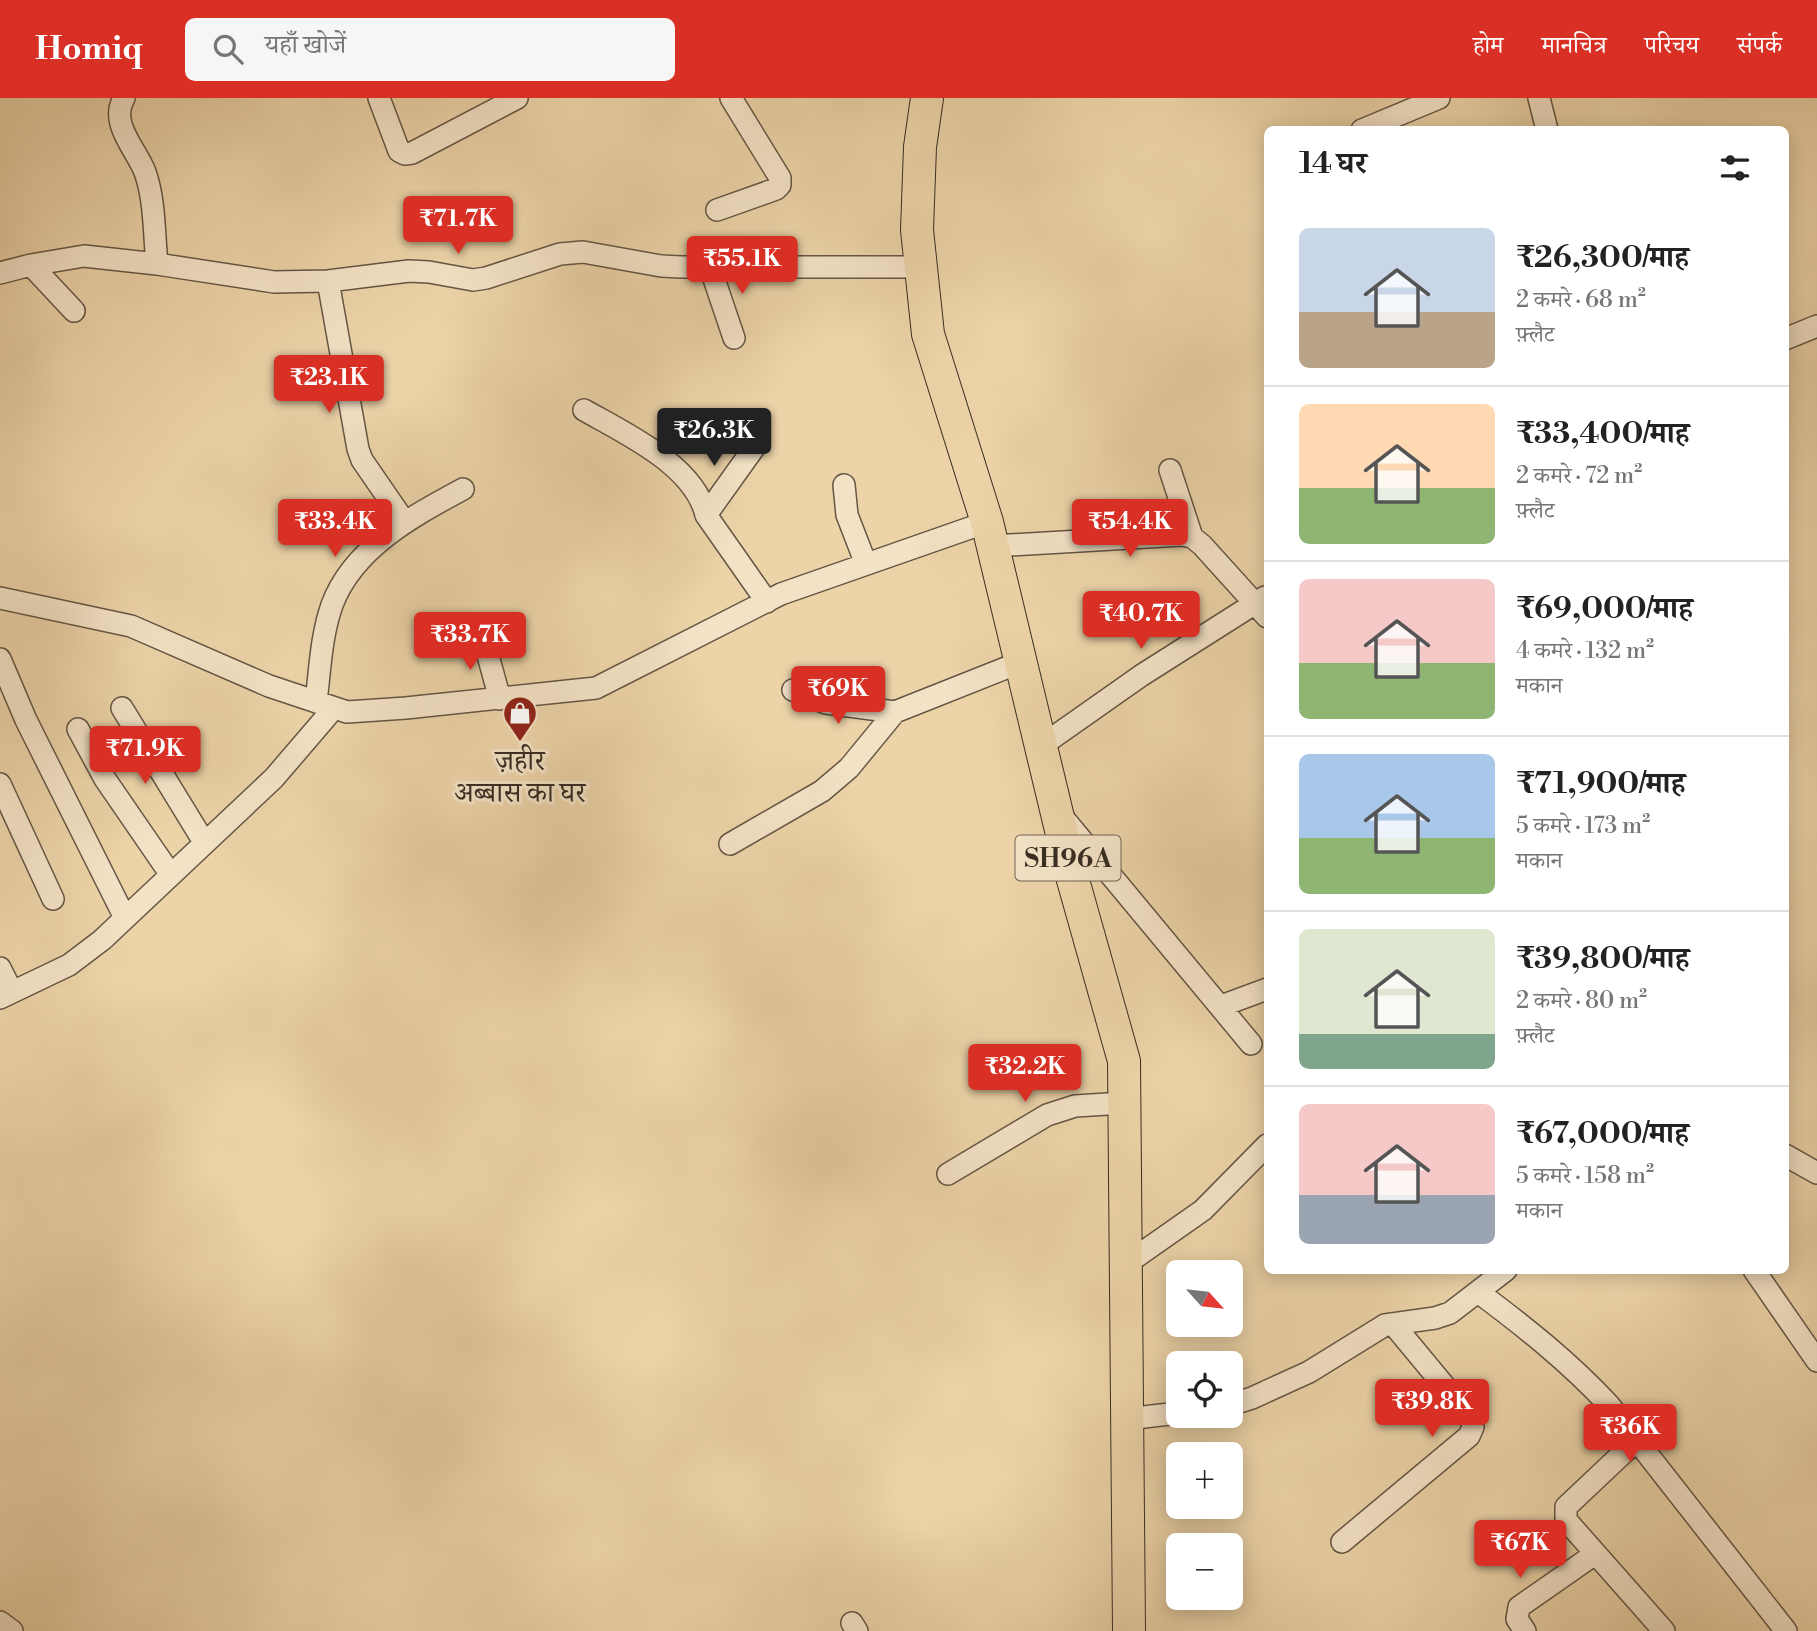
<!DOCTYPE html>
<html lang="hi">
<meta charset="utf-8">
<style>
body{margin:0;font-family:"Libre Bodoni","Noto Serif Devanagari",serif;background:#f6f6f6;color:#222;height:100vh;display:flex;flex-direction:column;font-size:26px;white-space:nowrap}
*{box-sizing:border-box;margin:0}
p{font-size:23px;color:#767676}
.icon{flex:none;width:38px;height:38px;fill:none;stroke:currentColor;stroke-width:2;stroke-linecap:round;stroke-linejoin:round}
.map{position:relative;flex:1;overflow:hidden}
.sheet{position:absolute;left:1264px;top:28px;width:525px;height:1148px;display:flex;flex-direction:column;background:#fff;border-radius:10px;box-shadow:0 4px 18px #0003}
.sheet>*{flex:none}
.needle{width:46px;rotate:117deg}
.buttons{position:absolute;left:1166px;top:1162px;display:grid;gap:14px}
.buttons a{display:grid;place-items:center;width:77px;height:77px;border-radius:10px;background:#fff;box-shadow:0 4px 18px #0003;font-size:35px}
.price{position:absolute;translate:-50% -60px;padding:0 16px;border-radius:7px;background:#d93025;color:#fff;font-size:23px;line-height:46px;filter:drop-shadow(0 2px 4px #0008)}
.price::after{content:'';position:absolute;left:50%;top:42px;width:21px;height:16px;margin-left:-10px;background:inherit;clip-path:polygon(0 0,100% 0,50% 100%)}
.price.selected{background:#222;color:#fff}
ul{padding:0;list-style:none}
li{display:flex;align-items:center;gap:21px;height:175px;padding:0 35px}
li+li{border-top:2px solid #e0e0e0}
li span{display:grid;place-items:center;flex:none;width:196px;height:140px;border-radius:10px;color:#555}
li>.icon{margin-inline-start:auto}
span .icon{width:84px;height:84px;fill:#fffc;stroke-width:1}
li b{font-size:30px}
h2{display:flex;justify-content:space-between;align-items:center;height:84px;padding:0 35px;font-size:30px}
header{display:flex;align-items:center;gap:42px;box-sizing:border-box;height:98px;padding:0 35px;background:#d93025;color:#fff}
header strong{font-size:33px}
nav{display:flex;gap:38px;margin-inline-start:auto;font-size:24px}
.search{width:490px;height:63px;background:#f6f6f6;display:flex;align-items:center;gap:18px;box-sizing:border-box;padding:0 24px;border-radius:10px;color:#767676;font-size:26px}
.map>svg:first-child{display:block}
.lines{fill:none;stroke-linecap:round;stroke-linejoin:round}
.street-casing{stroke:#655644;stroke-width:24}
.primary-casing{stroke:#382d23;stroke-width:34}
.street{stroke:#f3e2c6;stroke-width:21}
.primary{stroke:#ecd3a8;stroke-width:32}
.labels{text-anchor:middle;stroke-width:6;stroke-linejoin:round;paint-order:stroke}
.shield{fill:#f3e2c6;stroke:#706354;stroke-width:2}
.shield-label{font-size:26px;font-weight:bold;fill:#382d23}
.poi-label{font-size:28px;fill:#382d23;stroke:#f3e2c6}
</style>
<header>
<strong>Homiq</strong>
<div class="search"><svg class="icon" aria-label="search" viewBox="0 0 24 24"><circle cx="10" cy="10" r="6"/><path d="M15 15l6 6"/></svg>यहाँ खोजें</div>
<nav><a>होम</a><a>मानचित्र</a><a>परिचय</a><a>संपर्क</a></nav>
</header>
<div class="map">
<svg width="1817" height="1533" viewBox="0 0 1817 1533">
<rect width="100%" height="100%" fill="#ecd3a8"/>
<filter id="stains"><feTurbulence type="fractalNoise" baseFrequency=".00286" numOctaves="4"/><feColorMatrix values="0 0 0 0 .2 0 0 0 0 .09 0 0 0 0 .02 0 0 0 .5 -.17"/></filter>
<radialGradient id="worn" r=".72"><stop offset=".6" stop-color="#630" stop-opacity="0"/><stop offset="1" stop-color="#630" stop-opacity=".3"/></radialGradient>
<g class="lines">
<!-- street casing -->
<g class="street-casing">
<path id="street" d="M124,0c-15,25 12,51 21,74 10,28 9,63 12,92
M379,0l20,53 6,3 7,-1 105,-55
M1539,0l8,32
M1362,32l77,-32
M717,112l59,-21 4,-4v-7l-49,-80
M31,167l43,46
M710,169l24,71
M0,175l31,-8 53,-9 73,8 117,18 54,-1 81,-10 20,1 44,8 13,-2 74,-24 23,-2 78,14 20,1h240
M328,183l30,168 4,11 42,61
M1785,241l32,-13
M584,312c42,24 110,55 122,105l61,87
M1170,372l22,67
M844,387l3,30 19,49
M706,417l50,-70
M993,448l188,-11 11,2 10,8 65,72
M0,500l131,28 138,60 78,26 59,-4 190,-20 185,-94 206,-72
M482,536l18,65
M0,561l26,61 99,198
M793,592l33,13 69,9
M316,604c4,-32 5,-66 16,-97 21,-57 81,-89 131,-116
M122,610l82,134
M78,631l27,50 66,96
M1041,648l101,-71 123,-78
M0,686l53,115
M1060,716l191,230
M730,746l92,-53 27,-23 46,-56 126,-50
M0,870l12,24
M0,900l69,-33 33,-25 172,-162 60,-70
M1221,908l46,-17
M1785,1057l32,18
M948,1076l99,-59 28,-9 49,-3
M1126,1166l77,-54 64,-65
M1754,1172l63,91
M1478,1194c47,35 91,70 131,113l177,226
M1230,1307l22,-7 57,-26 76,-47 50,-7 15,-5 56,-43
M1127,1321l51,-6
M1638,1341l-72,68v13l98,111
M1342,1444l127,-106 4,-9 -2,-9 -78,-94
M0,1524l12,9
M852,1525l5,8
M1525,1533l-8,-12 2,-12 76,-53"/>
</g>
<!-- primary casing -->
<g class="primary-casing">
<path id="primary" d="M927,0l-7,49 -3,83 11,104 59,188 86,358 51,181 5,570"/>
</g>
<!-- street -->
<use href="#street" class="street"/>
<!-- primary -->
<use href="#primary" class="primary"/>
</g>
<!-- icons -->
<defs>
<g id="shop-pin" transform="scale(1.75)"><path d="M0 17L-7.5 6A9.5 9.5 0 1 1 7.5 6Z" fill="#8f2418" stroke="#f3e2c6"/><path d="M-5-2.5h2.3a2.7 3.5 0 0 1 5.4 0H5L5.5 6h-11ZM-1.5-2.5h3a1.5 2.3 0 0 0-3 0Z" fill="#fff"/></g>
</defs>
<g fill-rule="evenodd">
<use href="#shop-pin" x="520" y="615"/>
</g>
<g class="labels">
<!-- shield labels -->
<rect class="shield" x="1015.5" y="737.5" width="105" height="45" rx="5"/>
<g class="shield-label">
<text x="1068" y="769">SH96A</text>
</g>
<!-- poi labels -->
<g class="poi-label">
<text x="520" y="672">ज़हीर<tspan x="520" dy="32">अब्बास का घर</tspan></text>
</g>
</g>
<rect width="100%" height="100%" filter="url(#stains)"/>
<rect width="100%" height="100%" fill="url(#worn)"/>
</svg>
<div class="buttons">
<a><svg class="needle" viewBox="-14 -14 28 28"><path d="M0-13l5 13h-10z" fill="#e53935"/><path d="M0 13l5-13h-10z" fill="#767676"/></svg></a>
<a><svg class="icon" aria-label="locate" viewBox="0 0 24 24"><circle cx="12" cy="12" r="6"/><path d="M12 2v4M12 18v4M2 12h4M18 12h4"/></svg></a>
<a>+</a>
<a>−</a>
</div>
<b class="price" style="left:458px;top:158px">₹71.7K</b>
<b class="price" style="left:742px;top:198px">₹55.1K</b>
<b class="price" style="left:329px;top:317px">₹23.1K</b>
<b class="price selected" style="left:714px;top:370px">₹26.3K</b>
<b class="price" style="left:335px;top:461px">₹33.4K</b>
<b class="price" style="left:1130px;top:461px">₹54.4K</b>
<b class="price" style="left:1141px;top:553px">₹40.7K</b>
<b class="price" style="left:470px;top:574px">₹33.7K</b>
<b class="price" style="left:838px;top:628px">₹69K</b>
<b class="price" style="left:145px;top:688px">₹71.9K</b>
<b class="price" style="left:1025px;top:1006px">₹32.2K</b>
<b class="price" style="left:1432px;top:1341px">₹39.8K</b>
<b class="price" style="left:1630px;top:1366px">₹36K</b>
<b class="price" style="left:1520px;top:1482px">₹67K</b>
<section class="sheet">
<h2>14 घर<svg class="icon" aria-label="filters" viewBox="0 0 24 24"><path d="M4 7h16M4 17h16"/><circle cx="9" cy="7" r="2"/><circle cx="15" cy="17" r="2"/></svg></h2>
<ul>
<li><span style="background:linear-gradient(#c9d6e8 60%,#b9a48a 0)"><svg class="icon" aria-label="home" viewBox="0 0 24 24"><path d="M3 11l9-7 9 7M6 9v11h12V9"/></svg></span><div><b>₹26,300/माह</b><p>2 कमरे · 68 m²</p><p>फ़्लैट</p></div></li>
<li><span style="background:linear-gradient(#ffd9b3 60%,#8fb573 0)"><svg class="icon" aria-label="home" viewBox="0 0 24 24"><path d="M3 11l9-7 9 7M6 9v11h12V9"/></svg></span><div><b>₹33,400/माह</b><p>2 कमरे · 72 m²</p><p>फ़्लैट</p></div></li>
<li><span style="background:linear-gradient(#f6c9c9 60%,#8fb573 0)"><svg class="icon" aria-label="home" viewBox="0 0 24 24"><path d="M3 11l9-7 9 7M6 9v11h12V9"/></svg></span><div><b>₹69,000/माह</b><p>4 कमरे · 132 m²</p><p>मकान</p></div></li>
<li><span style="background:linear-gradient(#a9c7e8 60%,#8fb573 0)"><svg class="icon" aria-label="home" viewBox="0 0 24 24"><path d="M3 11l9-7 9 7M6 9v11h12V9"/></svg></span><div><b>₹71,900/माह</b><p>5 कमरे · 173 m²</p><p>मकान</p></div></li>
<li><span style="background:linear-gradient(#dfe7d0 75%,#7fa58c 0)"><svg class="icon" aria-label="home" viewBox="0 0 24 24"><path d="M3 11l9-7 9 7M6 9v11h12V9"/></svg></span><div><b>₹39,800/माह</b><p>2 कमरे · 80 m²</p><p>फ़्लैट</p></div></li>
<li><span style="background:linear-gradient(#f6c9c9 65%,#9aa5b1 0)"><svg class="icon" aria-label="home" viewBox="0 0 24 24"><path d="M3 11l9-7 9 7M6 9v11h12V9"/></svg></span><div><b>₹67,000/माह</b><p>5 कमरे · 158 m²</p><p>मकान</p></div></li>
</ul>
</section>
</div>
